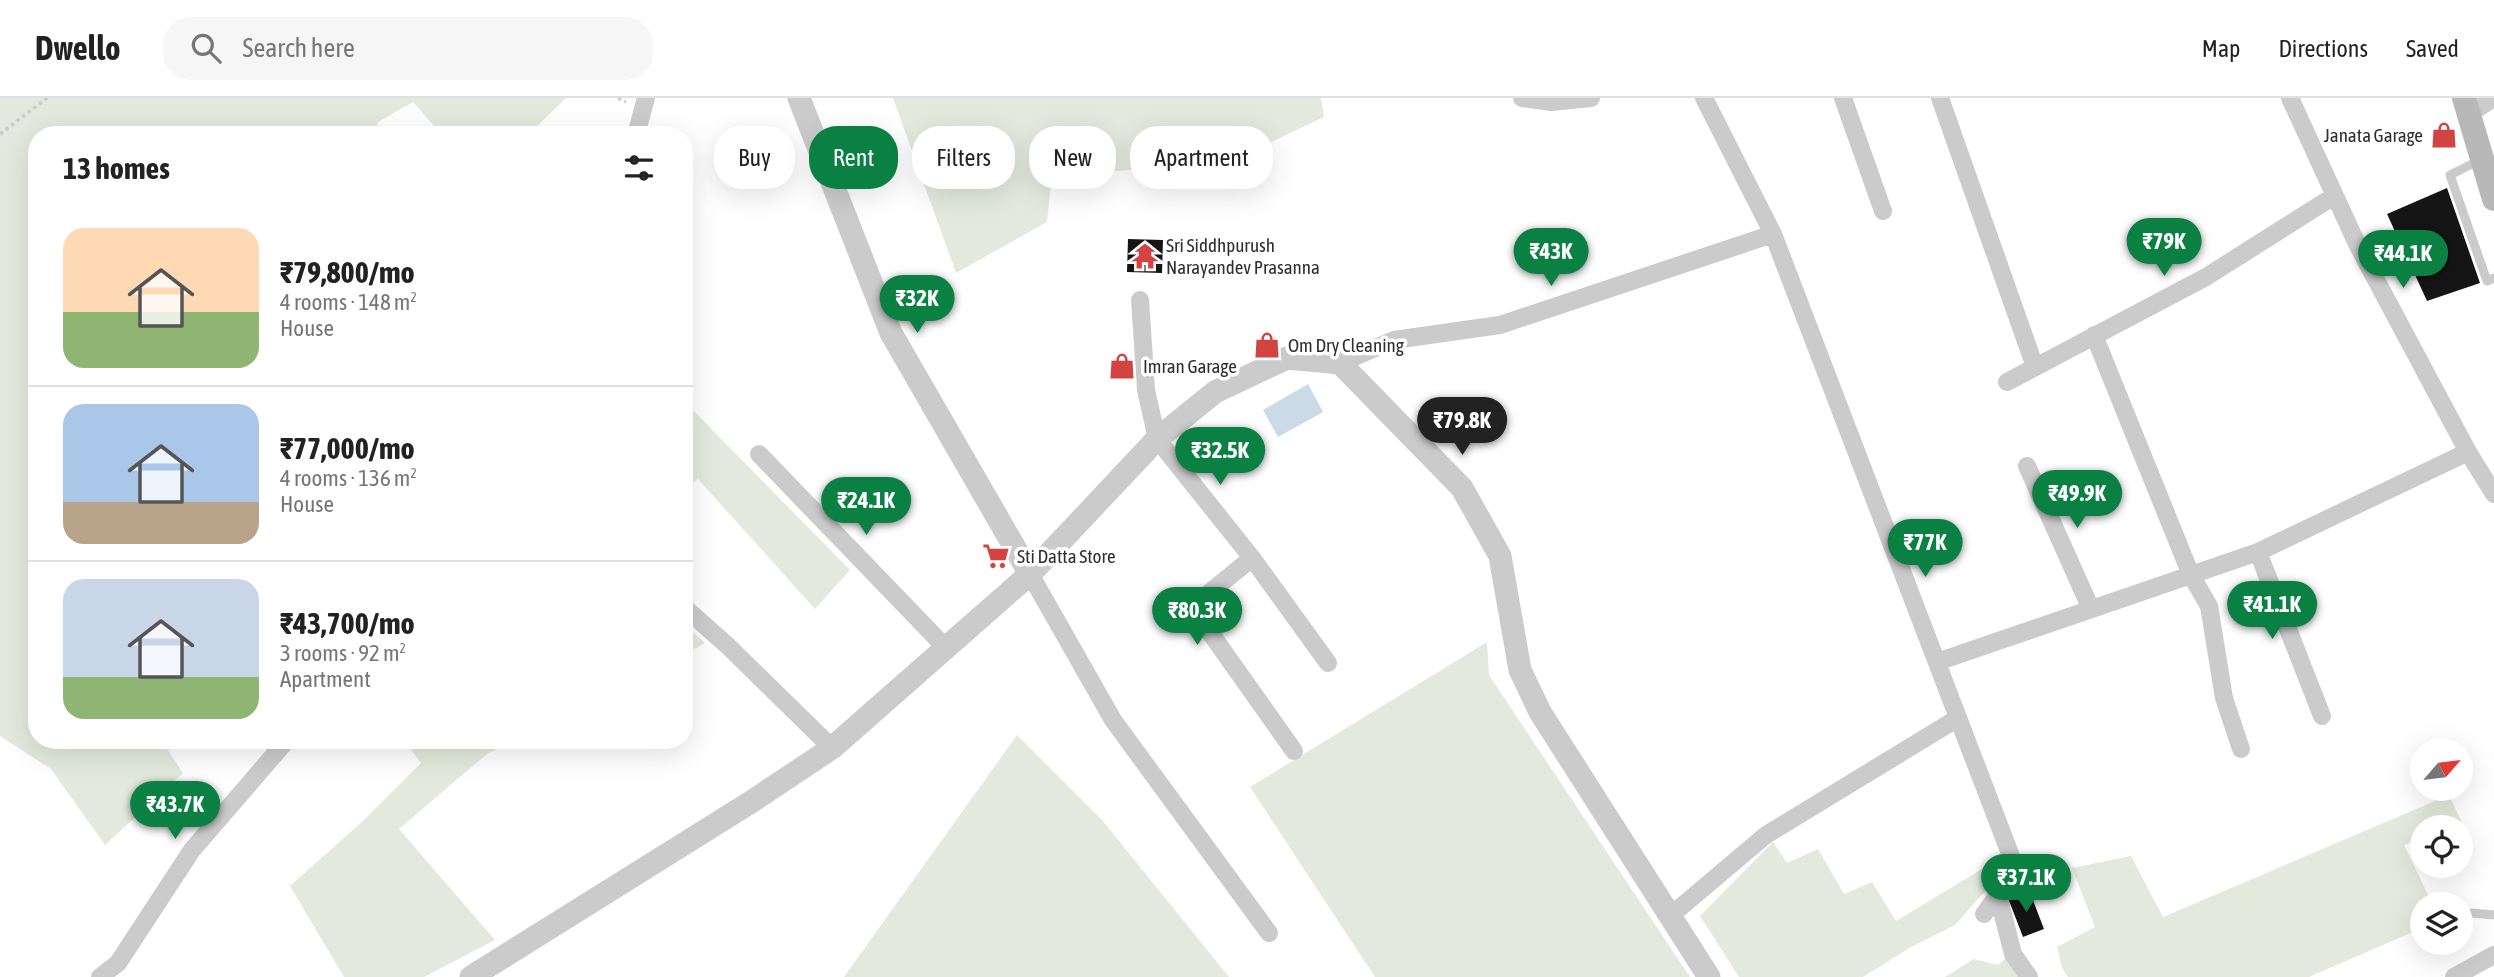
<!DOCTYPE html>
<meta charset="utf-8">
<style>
body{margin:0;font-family:"Asap Condensed",sans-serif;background:#f6f6f6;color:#222;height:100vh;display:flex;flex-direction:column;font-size:26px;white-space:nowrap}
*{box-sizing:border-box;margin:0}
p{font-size:23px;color:#767676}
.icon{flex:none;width:38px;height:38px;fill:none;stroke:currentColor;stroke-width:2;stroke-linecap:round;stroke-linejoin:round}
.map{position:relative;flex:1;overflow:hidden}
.side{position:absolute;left:28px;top:28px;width:665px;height:623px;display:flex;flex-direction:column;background:#fff;border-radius:28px;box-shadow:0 7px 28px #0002}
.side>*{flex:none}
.banner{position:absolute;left:714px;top:28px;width:665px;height:63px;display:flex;gap:14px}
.needle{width:46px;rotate:62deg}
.fabs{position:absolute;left:2410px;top:640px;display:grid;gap:14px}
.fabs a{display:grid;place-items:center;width:63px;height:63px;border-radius:50%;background:#fff;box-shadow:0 7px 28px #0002;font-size:35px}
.price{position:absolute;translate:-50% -60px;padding:0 16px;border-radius:24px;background:#0b8043;color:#fff;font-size:23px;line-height:46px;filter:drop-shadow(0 2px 4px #0008)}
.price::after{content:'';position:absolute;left:50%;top:42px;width:21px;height:16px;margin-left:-10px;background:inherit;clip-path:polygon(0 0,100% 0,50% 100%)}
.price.selected{background:#222;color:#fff}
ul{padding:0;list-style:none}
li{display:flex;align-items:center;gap:21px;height:175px;padding:0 35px}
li+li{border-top:2px solid #e0e0e0}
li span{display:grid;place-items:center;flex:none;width:196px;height:140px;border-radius:21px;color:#555}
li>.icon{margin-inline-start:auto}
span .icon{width:84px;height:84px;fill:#fffc;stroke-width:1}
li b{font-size:30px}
h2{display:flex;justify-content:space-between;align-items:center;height:84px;padding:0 35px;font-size:30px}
.pill{padding:0 24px;border-radius:28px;background:#fff;box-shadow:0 7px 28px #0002;font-size:24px;line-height:63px}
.pill.selected{background:#0b8043;color:#fff}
header{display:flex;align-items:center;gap:42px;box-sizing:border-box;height:98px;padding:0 35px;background:#fff;border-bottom:2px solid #e0e0e0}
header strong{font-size:33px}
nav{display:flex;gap:38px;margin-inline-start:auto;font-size:24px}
.search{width:490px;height:63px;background:#f6f6f6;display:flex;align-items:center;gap:18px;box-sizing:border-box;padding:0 24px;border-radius:28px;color:#767676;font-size:26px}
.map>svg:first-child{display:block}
.green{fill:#e3eadd}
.water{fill:#cbdae7}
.building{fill:#151515}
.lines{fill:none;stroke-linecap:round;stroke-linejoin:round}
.path{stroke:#cbcbcb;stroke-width:3.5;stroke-dasharray:3.5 3.5;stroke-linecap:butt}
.service{stroke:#cbcbcb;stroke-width:9}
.minor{stroke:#cbcbcb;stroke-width:18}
.tertiary{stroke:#cbcbcb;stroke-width:23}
.secondary{stroke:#b8b8b8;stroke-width:24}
.labels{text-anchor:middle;stroke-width:7;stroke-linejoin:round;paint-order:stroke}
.poi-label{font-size:19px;fill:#2e2e2e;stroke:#fff;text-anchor:start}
</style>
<header>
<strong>Dwello</strong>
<div class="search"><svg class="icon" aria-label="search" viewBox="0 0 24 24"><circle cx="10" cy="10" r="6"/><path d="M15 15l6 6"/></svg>Search here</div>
<nav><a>Map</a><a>Directions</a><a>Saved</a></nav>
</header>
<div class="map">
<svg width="2494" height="879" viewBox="0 0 2494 879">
<rect width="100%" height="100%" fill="#fff"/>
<!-- green -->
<path class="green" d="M0,0h566l-38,37h-86l-29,-33 -35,20 -4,13h-337v605h124l22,33 -78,72 -54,-76 -51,-33z
M893,0h428l3,19 -99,47 -173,11 -5,47 -91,51z
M687,306l163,166 -35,39 -117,-130 -14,11v-84z
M684,526l21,19 -21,12z
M1487,544l2,33 201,302h-315l-125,-190z
M1017,637l85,85 127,157h-385z
M404,642h114l-30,13 -89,76 96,111 -71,37h-80l-54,-91 75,-67 56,-56z
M2449,697l14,30 -9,3h-32v11l-18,6 29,60h-11v23l-113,49h-241l-6,-9 -5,-21 38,-20 -23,-59 59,-12 32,61z
M1773,744l14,21 31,-14 26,45 28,-12 24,39 99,-60 -2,21 -38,43 -44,22 -48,30h-124l-39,-61z
M2007,859l14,20h-76l29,-18 24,6z"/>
<!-- water -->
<path class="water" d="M1308,286l15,28 -45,25 -15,-27z"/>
<!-- building -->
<path class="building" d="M2447,90l33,95 -53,18 -40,-87z
M1128,141l35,1 -1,33 -35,-1z
M2029,792l15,39 -21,8 -15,-39z"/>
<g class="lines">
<!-- path -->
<path class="path" d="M618,0l8,4
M0,36l47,-36"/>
<!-- service -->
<path class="service" d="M2480,62l-30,15 37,106 7,-3
M2472,815l22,2"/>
<!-- minor -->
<path class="minor" d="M1522,0l29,4 40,-4
M1704,0l69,136 241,630 -16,31 -14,19
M1843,0l40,113
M1940,0l95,269
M2290,0l68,148 110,206 26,42
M2470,15l24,-15
M636,37l10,-37
M1140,202l6,90 11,49 95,119 76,105
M2094,237l97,240 18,31 15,92 17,51
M1340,265l54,-23 106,-15 273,-91
M2007,284l199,-105 128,-81
M759,356l187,194
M2027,368l64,143
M2258,454l64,164
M1252,460l-60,49 102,144
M1030,476l83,146 156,213
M684,509l45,40 103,101
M1937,564l321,-110 210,-100
M1998,797l15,59 16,23
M1669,819l97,-82 192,-117
M100,879l18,-14 74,-113 95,-110
M2454,879l40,-22"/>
<!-- tertiary -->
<path class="tertiary" d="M799,0l92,235 139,241
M471,879l280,-175 81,-54 198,-174 127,-135 58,-47 72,-34 53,5 122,125 38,68 20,114 20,42 169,265"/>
<!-- secondary -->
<path class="secondary" d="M2464,0l30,101"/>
</g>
<!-- icons -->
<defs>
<g id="shop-bare" transform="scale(2.1)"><path d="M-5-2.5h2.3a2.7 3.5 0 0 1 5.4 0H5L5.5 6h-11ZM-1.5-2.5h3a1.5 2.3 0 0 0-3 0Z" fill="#d24442" stroke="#fff" stroke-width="2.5" paint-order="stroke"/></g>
<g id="temple-bare" transform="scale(2.1)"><path d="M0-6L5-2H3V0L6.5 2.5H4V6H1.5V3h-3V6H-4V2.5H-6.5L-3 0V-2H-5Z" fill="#d24442" stroke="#fff" stroke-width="2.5" paint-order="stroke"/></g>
<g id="supermarket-bare" transform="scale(2.1)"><path d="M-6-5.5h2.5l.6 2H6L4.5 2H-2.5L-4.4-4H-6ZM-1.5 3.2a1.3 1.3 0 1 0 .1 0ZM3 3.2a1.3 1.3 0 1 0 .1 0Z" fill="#d24442" stroke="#fff" stroke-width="2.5" paint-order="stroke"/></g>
</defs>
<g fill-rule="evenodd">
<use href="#shop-bare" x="2444" y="37"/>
<use href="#temple-bare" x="1145" y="158"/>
<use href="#shop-bare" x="1267" y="247"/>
<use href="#shop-bare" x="1122" y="268"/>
<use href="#supermarket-bare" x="996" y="458"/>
</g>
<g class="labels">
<!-- poi labels -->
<g class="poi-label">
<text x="2423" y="44" text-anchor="end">Janata Garage</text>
<text x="1166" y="154">Sri Siddhpurush<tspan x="1166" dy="22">Narayandev Prasanna</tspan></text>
<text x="1288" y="254">Om Dry Cleaning</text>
<text x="1143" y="275">Imran Garage</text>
<text x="1017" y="465">Sti Datta Store</text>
</g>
</g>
</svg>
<div class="fabs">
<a><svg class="needle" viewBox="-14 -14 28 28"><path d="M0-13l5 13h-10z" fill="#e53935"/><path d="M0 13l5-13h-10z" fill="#767676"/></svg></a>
<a><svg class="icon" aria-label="locate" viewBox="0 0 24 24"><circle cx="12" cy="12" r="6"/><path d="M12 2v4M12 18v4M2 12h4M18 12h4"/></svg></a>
<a><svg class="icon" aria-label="layers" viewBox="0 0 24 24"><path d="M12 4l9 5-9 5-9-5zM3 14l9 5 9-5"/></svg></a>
</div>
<b class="price" style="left:2164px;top:180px">₹79K</b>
<b class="price" style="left:1551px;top:190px">₹43K</b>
<b class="price" style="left:2403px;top:192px">₹44.1K</b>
<b class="price" style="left:917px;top:237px">₹32K</b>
<b class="price selected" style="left:1462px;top:359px">₹79.8K</b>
<b class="price" style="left:1220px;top:389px">₹32.5K</b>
<b class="price" style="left:2077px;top:432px">₹49.9K</b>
<b class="price" style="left:866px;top:439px">₹24.1K</b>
<b class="price" style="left:1925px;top:481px">₹77K</b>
<b class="price" style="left:2272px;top:543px">₹41.1K</b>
<b class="price" style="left:1197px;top:549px">₹80.3K</b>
<b class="price" style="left:175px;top:743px">₹43.7K</b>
<b class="price" style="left:2026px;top:816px">₹37.1K</b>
<div class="banner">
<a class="pill">Buy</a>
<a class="pill selected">Rent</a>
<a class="pill">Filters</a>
<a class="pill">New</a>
<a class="pill">Apartment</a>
</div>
<section class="side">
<h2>13 homes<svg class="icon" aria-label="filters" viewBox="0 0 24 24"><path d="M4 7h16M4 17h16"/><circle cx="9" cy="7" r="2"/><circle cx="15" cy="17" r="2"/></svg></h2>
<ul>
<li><span style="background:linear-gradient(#ffd9b3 60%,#8fb573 0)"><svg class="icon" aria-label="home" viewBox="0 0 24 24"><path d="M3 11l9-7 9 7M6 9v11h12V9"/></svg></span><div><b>₹79,800/mo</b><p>4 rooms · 148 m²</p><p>House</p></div></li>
<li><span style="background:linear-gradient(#a9c7e8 70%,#b9a48a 0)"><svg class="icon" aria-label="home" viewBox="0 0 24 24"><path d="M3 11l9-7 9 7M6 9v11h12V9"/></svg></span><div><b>₹77,000/mo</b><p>4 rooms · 136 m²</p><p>House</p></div></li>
<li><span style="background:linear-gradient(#c9d6e8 70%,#8fb573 0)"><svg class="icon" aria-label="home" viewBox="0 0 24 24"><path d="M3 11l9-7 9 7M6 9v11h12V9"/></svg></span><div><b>₹43,700/mo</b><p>3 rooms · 92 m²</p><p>Apartment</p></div></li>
</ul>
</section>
</div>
